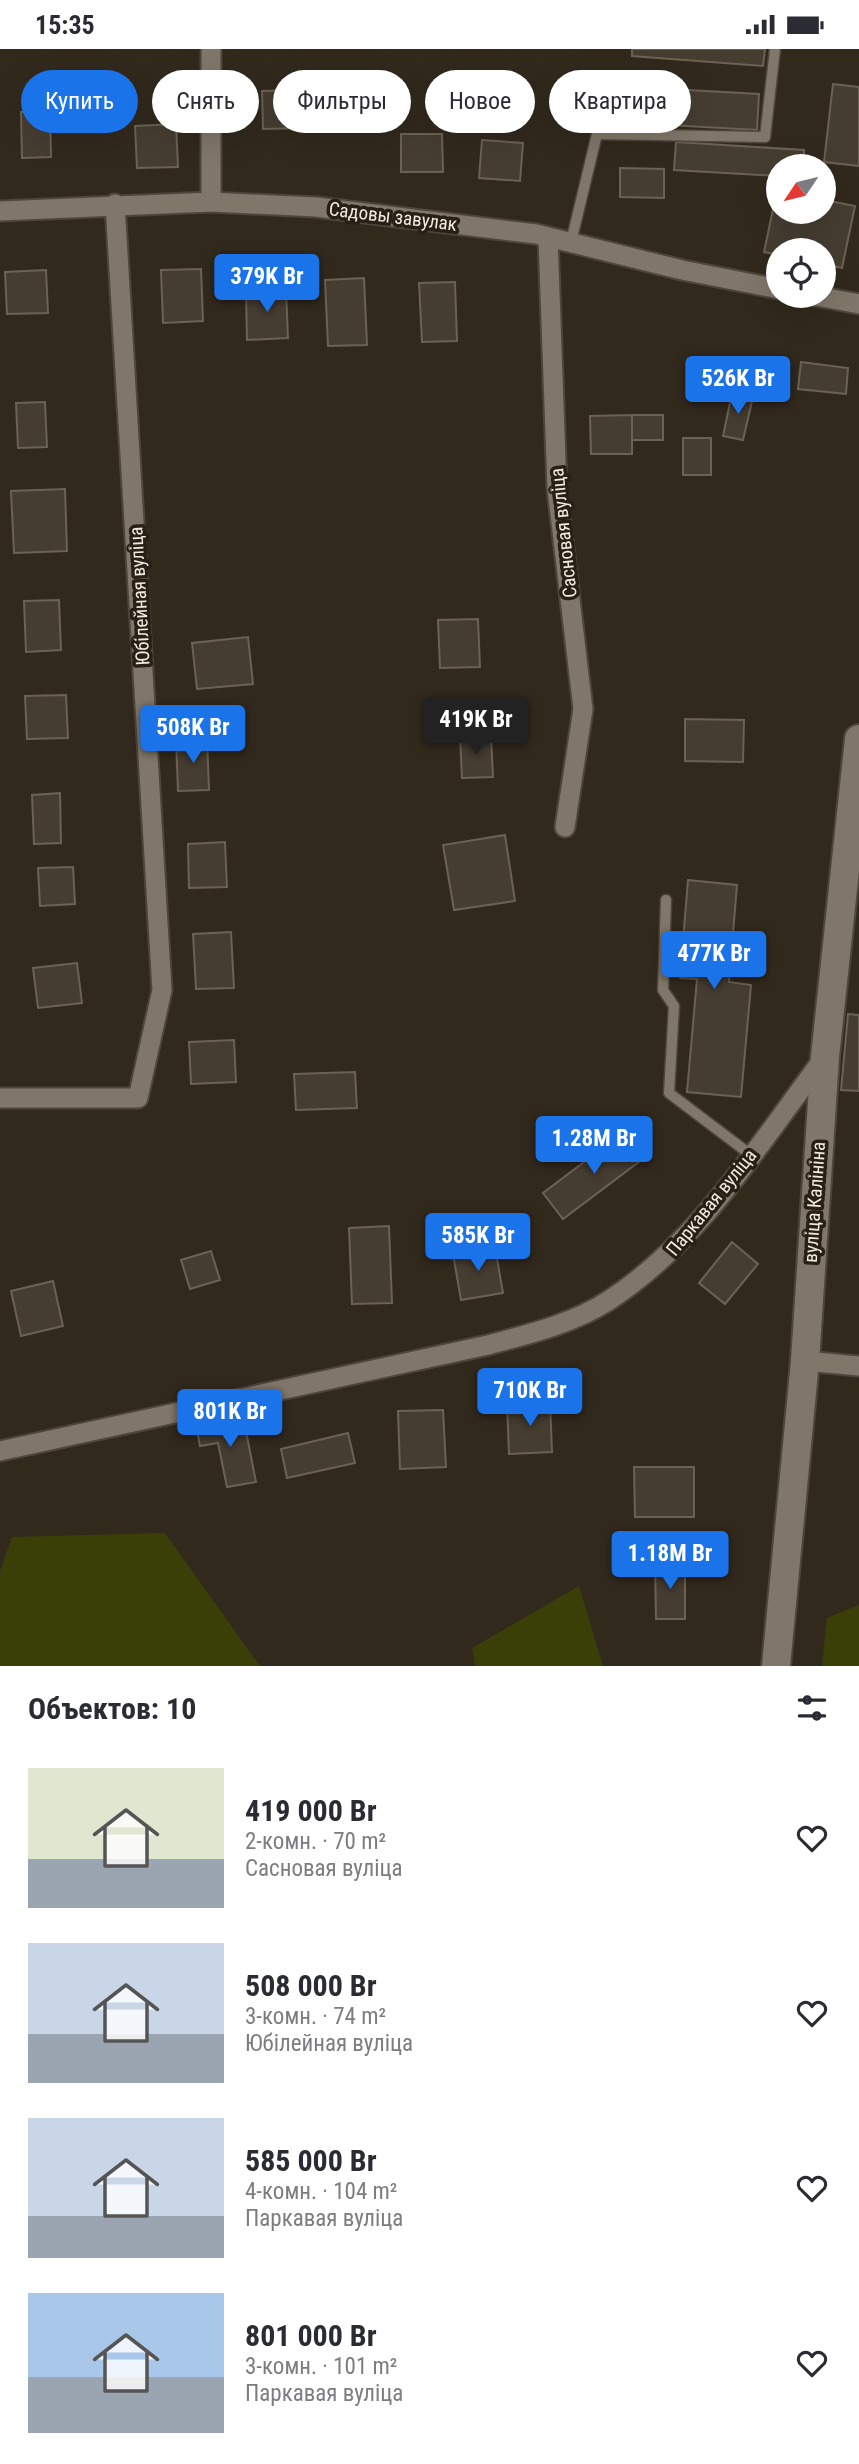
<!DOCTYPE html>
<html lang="ru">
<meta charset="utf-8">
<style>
body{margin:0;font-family:"Roboto Condensed",sans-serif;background:#f7f7f7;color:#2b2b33;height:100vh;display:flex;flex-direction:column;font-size:26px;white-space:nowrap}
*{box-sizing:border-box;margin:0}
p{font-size:23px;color:#7c7c81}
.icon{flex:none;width:38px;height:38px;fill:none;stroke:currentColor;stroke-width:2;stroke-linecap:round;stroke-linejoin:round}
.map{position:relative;height:1617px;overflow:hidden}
.panel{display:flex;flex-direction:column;background:#fff;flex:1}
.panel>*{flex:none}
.top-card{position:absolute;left:21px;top:21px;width:817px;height:63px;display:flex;gap:14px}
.needle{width:46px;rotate:235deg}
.buttons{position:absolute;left:766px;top:105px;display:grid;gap:14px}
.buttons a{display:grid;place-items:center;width:70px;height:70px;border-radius:50%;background:#fff;box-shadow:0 7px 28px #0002;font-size:35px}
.price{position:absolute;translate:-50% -60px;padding:0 16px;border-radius:7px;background:#1a73e8;color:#fff;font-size:23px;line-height:46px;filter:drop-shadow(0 2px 4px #0008)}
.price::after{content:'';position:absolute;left:50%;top:42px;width:21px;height:16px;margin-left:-10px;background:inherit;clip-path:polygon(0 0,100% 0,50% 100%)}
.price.selected{background:#222;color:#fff}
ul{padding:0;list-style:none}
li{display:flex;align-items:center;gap:21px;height:175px;padding:0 28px}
li span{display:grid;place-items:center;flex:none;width:196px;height:140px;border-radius:0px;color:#555}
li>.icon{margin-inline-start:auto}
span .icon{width:84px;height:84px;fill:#fffc;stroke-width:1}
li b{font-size:30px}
h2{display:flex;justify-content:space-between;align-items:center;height:84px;padding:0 28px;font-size:30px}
.pill{padding:0 24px;border-radius:32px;background:#fff;box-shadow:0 7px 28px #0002;font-size:24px;line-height:63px}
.pill.selected{background:#1a73e8;color:#fff}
.status{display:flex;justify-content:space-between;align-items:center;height:49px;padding:0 35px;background:#fff;direction:ltr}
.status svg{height:19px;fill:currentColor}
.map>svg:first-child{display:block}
.green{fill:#3a3f08}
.building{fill:#463d31;stroke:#6b6154;stroke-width:2}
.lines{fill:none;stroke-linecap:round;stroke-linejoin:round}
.lane-casing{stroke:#4d463c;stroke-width:13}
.street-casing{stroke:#4d463c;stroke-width:23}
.secondary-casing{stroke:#4d463c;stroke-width:32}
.lane{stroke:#807669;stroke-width:10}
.street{stroke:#807669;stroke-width:19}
.secondary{stroke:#807669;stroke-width:28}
.labels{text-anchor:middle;stroke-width:7;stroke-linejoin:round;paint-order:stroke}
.street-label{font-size:19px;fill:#f0eae2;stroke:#282014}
</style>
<div class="status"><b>15:35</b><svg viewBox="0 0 49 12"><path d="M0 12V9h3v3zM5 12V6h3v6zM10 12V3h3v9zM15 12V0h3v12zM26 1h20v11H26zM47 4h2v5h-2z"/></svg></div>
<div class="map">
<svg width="859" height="1617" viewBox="0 0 859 1617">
<rect width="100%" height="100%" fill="#32291d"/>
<!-- green -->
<path class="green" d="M165,1484l95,133h-260v-95l12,-34z
M579,1537l24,80h-128l-3,-18z
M859,1556v61h-37l5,-48z"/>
<!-- building -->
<path class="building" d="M632,0h133l-2,17 -131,-10z
M833,35l26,3v79l-35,-4z
M634,38l125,7 -2,36 -125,-7z
M304,41l1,38 -42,1 -1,-38z
M21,63h29l1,45 -29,1z
M176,75l2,43 -41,1 -2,-42z
M401,85h41l1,38h-42z
M482,91l41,3 -3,38 -41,-3z
M676,93l128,8v16h-25v10l-105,-6z
M620,119l44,1v29l-44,-1z
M777,141l2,22h45v-12l31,6 -13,62 -18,-4v-14h-45v5l-15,-3z
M201,220l2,52 -40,2 -2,-53z
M46,221l2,43 -41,1 -2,-42z
M364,229l3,67 -39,1 -3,-66z
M455,233l2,59 -35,1 -3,-59z
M286,240l2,49 -41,2 -1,-50z
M801,313l47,6 -2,26 -48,-5z
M732,344l21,4 -10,43 -20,-4z
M45,353l2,45 -29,1 -2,-45z
M632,366v39h-41l-1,-38z
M632,366h31v25h-31z
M683,389h28v37h-28z
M65,440l2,62 -53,2 -3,-62z
M59,551l2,50 -35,2 -2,-51z
M478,570l2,48 -40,1 -2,-48z
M248,588l5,47 -56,5 -5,-46z
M66,646l2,43 -41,1 -2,-43z
M685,670l59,1 -1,42 -58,-1z
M491,687l2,41 -31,1 -2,-41z
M207,689l2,52 -31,1 -2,-51z
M60,744l1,50 -27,1 -2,-49z
M505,786l10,66 -61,9 -11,-65z
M225,793l2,45 -38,1 -1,-44z
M73,818l2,37 -35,2 -2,-38z
M688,831l49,5 -8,97 22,3 -10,112 -54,-5 10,-113 -17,-1z
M231,883l3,56 -38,1 -3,-55z
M77,914l5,40 -44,5 -5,-40z
M848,965l11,1v76l-18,-1z
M234,991l2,42 -45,2 -2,-42z
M355,1023l2,36 -61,2 -2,-36z
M624,1083l20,26 -81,61 -20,-26z
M389,1177l3,77 -40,1 -3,-76z
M732,1193l26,22 -33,40 -26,-21z
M495,1198l8,46 -42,7 -8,-46z
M211,1202l9,29 -30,9 -9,-29z
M53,1232l10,45 -42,10 -10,-45z
M550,1353l2,50 -43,2 -2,-50z
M443,1361l3,57 -46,2 -2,-58z
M243,1367l13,66 -29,5 -9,-44 -18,3 -4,-21z
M348,1384l7,30 -68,15 -6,-29z
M634,1418h60v50h-59z
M685,1514v56h-29l-1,-55z"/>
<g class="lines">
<!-- lane casing -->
<g class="lane-casing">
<path id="lane" d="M571,193l26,-108 168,3 10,-88
M666,851l-3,90 11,16 -5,87 82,62"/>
</g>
<!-- street casing -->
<g class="street-casing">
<path id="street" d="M211,153v-153
M0,162l211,-9 105,5 220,27 146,36 97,19
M548,188l9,252 26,220 -18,118
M816,247l43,8
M0,1049h138l24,-108 -47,-786
M805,1312l54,5
M0,1402l488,-106c41,-11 84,-21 120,-44 91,-59 152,-158 216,-243"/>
</g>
<!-- secondary casing -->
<g class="secondary-casing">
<path id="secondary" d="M776,1617l29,-305 20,-304 34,-318"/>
</g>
<!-- lane -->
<use href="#lane" class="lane"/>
<!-- street -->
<use href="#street" class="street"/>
<!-- secondary -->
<use href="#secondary" class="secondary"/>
</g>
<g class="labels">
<!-- street labels -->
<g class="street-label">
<text transform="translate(393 167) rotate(7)" y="7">Садовы завулак</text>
<text transform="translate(563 484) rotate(-96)" y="7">Сасновая вуліца</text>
<text transform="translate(139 547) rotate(-93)" y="7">Юбілейная вуліца</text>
<text transform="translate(711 1153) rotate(-51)" y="7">Паркавая вуліца</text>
<text transform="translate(814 1153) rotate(-86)" y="7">вуліца Калініна</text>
</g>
</g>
</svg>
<div class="buttons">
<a><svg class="needle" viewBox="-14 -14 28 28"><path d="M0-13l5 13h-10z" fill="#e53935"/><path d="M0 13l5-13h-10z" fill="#7c7c81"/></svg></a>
<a><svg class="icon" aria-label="locate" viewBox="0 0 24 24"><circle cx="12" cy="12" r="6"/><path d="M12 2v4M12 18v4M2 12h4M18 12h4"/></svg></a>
</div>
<b class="price" style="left:267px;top:265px">379K Br</b>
<b class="price" style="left:738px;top:367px">526K Br</b>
<b class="price selected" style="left:476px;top:708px">419K Br</b>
<b class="price" style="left:193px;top:716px">508K Br</b>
<b class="price" style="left:714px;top:942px">477K Br</b>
<b class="price" style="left:594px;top:1127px">1.28M Br</b>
<b class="price" style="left:478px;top:1224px">585K Br</b>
<b class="price" style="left:530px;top:1379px">710K Br</b>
<b class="price" style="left:230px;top:1400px">801K Br</b>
<b class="price" style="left:670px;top:1542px">1.18M Br</b>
<div class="top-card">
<a class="pill selected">Купить</a>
<a class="pill">Снять</a>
<a class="pill">Фильтры</a>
<a class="pill">Новое</a>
<a class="pill">Квартира</a>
</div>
</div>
<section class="panel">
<h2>Объектов: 10<svg class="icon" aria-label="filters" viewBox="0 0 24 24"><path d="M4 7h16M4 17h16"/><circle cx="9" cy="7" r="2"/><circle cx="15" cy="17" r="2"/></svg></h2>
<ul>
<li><span style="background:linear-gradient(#dfe7d0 65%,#9aa5b1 0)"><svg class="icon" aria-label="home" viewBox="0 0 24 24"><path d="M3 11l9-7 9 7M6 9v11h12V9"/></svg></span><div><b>419 000 Br</b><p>2-комн. · 70 m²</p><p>Сасновая вуліца</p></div><svg class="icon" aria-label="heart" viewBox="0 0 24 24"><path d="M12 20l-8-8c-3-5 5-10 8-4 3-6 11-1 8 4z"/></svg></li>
<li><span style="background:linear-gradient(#c9d6e8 65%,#9aa5b1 0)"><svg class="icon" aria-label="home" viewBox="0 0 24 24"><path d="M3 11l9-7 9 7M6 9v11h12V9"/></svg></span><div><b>508 000 Br</b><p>3-комн. · 74 m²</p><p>Юбілейная вуліца</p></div><svg class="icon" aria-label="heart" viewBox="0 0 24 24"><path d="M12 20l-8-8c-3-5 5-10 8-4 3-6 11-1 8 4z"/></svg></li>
<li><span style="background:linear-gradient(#c9d6e8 70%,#9aa5b1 0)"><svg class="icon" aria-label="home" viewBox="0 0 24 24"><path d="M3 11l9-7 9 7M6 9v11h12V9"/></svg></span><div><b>585 000 Br</b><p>4-комн. · 104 m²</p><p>Паркавая вуліца</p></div><svg class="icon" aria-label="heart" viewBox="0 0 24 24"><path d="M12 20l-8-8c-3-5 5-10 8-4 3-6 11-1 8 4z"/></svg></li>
<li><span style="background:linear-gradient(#a9c7e8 60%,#9aa5b1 0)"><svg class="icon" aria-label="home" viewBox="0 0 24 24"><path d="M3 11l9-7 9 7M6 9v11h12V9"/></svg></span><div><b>801 000 Br</b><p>3-комн. · 101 m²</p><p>Паркавая вуліца</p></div><svg class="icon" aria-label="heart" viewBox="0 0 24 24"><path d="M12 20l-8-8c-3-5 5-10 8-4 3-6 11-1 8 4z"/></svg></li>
</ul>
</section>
